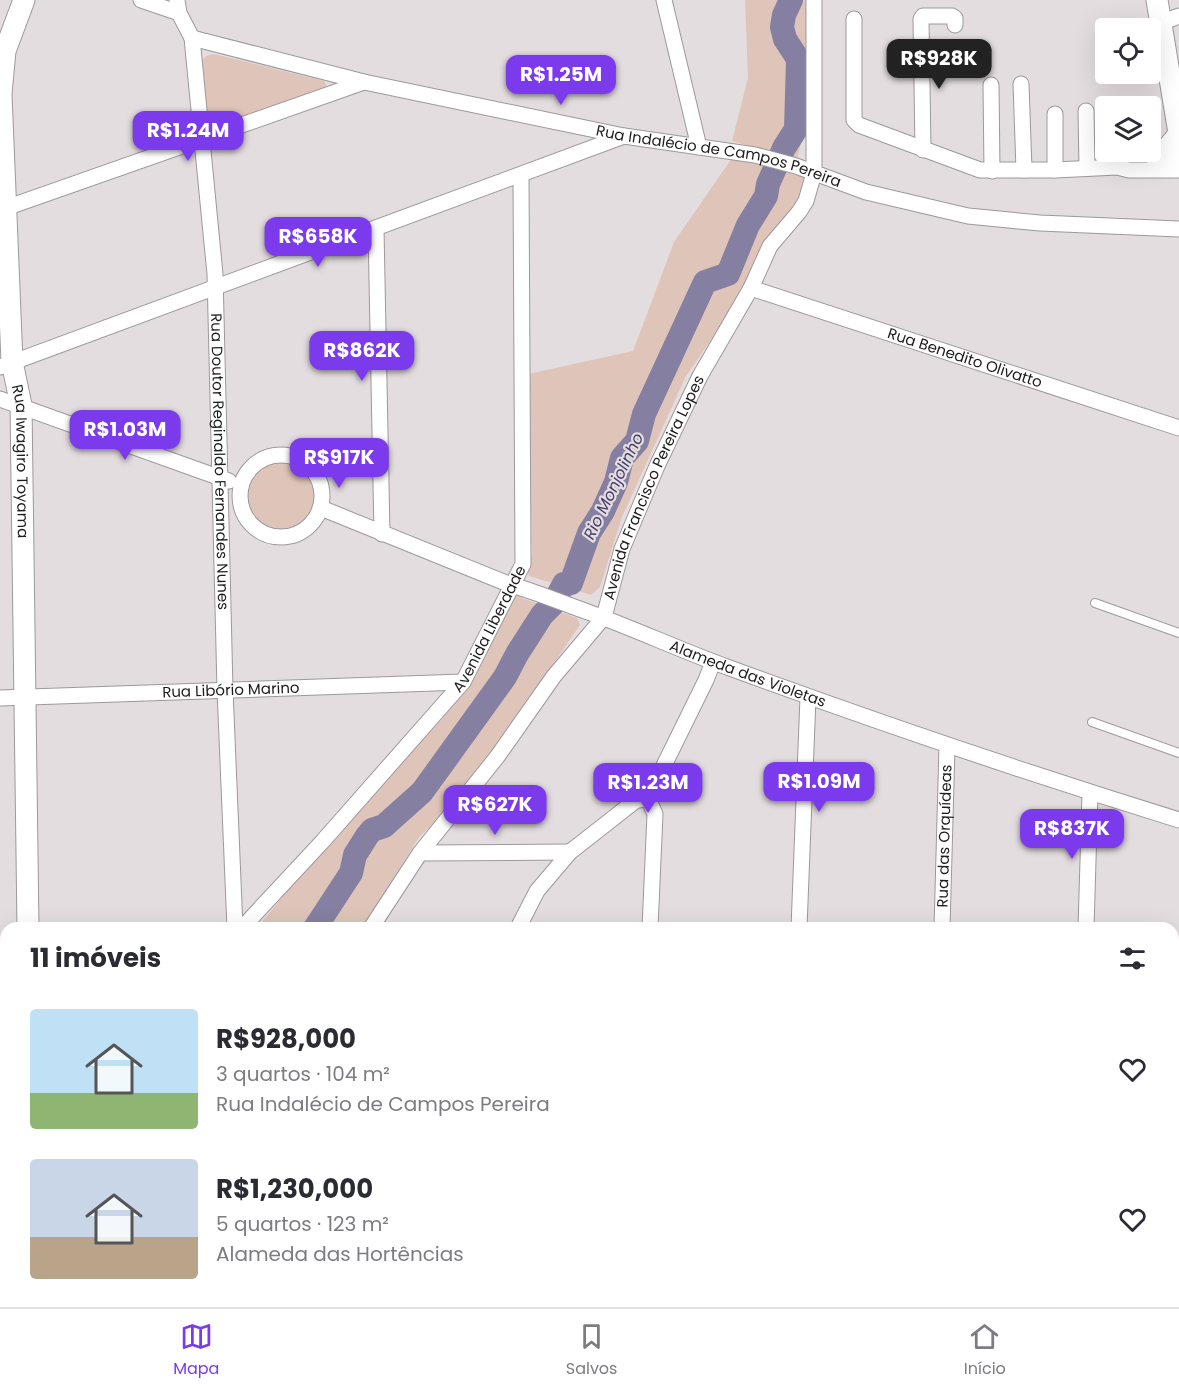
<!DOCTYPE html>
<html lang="pt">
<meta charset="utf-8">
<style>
body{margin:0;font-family:Poppins,sans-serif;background:#f2f2f3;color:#2b2b33;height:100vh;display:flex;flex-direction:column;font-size:22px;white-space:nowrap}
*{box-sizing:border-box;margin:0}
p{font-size:20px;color:#7c7c81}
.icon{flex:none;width:33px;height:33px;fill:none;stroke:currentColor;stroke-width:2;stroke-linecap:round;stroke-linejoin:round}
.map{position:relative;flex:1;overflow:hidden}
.sheet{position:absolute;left:0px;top:922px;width:1179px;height:386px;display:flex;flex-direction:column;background:#fff;border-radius:18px 18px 0 0;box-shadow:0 6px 24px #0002}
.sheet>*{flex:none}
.buttons{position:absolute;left:1095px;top:18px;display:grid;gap:12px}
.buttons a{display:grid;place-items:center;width:66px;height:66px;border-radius:6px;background:#fff;box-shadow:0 6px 24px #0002;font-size:30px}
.price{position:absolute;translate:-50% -51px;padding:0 14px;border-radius:12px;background:#7c3aed;color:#fff;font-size:20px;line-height:39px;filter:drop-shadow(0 2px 3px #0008)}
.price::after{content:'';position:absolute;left:50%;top:36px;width:18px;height:14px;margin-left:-9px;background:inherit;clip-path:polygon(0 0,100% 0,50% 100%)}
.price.current{background:#222;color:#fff}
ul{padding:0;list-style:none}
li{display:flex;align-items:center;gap:18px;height:150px;padding:0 30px}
li span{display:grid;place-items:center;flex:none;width:168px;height:120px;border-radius:6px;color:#555}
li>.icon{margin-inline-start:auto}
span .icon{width:72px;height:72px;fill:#fffc;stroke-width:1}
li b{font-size:26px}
h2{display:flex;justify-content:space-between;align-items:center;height:72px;padding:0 30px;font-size:26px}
.tabs{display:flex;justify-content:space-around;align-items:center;height:84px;border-top:2px solid #e1e1e2;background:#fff;font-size:16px;color:#7c7c81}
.tabs a{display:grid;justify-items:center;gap:3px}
.tabs .current{color:#7c3aed}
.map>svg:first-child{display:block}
.green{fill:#dfc5b9}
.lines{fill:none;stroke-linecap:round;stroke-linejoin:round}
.stream{stroke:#8580a1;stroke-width:4}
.river{stroke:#8580a1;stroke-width:24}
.lane-casing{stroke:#9e989b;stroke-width:10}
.street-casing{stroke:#9e989b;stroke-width:17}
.secondary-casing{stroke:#9e989b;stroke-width:23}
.lane{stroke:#fff;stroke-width:8}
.street{stroke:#fff;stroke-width:15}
.secondary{stroke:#fff;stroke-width:21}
.labels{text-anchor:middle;stroke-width:4.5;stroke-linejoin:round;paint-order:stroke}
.street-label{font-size:15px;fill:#1e1c1d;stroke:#e4dde0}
.water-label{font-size:16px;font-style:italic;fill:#463c6b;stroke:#e4dde0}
</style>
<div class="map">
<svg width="1179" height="1307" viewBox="0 0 1179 1307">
<rect width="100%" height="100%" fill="#e4dde0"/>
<!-- green -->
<path class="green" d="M745,0h64l-4,125 -8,35 -65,-19 16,-63z
M214,54l110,27 4,8 -113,38 -7,-6 -7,-59 5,-6z
M732,158l73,19 1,9 -14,26 -30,33 -20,50 -56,81 -64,141 -22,70 -9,8 -62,-19 -2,-7 5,-15 -4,-180 105,-23 41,-109z
M246 496a35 35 0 1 1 70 0a35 35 0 1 1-70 0Z
M515,593l7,5 55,20 3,7 -66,97 -59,81 -36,34 -26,42 -27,49h-109l33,-40 152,-169 25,-34z
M113,1302h58l-2,5h-58z"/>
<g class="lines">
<!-- stream -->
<path class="stream" d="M787,0l3,4"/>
<!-- river -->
<path class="river" d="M315,928l36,-55 4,-18 12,-19 5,-6 12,-4 38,-34 83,-115 12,-23 25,-39 11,-11 11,-20 7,-1 18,-50 14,-22 13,-29 6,-24 15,-17 7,-27 61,-132 23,-8 20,-49 18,-29 2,-12 16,-36 12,-19 2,-70 -13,-20 -3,-12 2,-12 7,-15
M140,1307l2,-5"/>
<!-- lane casing -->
<g class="lane-casing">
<path id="lane" d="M1095,603l84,30
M1092,722l87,31"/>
</g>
<!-- street casing -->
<g class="street-casing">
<g id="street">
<path d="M141,0l38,13"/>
<path id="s1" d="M177,0l2,13 13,25 23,236 10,416 10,238"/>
<path d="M664,0l35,147"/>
<path d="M854,19v101l5,5 121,45h75l62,-3 12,3h50"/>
<path d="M1161,23l18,-7"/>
<path id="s2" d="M192,38l172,44 260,54 131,19 41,11 70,26 102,24 72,7 139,6"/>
<path d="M1021,84l3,86"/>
<path d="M991,85l1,86"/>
<path d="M1086,111l1,57"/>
<path d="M1055,114v56"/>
<path d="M923,150l-2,-131 2,-3h29l3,2v7"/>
<path d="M1154,159l25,-2"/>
<path d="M0,210l364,-128"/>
<path d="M376,229l6,305"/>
<path id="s3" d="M751,288l428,140"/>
<path d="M0,367l624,-231"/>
<path d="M0,399l229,82"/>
<circle cx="281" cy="496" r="41"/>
<path id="s4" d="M321,508l190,77c26,7 51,18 77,27 47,17 92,38 139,55 150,55 300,106 452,153"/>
<path id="s5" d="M0,698l463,-16"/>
<path d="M648,798l7,16 -5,114"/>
<path d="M420,853l150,-1"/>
<path id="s6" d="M242,928l80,-86 141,-160 60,-118 -2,-389"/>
<path id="s7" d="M371,928l49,-75 77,-96 57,-81 50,-59 18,-68 35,-83 43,-90 51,-88 19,-42 29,-34 7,-11 8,-28v-173"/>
<path d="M518,928l19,-37 33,-39 65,-51 13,-3 58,-118 7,-18"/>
<path d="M799,928l9,-231"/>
<path id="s8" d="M942,928l5,-182"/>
<path d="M1086,928l4,-135"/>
<path d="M0,967h6"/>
<path d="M1173,1183h6"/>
<path d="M177,1307l2,-5"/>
<path d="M346,1307v-5"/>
<path d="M637,1307v-5"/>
<path d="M931,1307v-5"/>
<path d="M1074,1307v-5"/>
</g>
</g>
<!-- secondary casing -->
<g class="secondary-casing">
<g id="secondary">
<path id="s9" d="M24,0l-19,51 -4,43 11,268 9,43 7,523"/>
<path d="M1157,0l22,133"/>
<path d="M1160,157l19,-23"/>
<path d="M0,1226h6"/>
<path d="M4,1307l5,-5"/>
</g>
</g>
<!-- lane -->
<use href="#lane" class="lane"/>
<!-- street -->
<use href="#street" class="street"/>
<!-- secondary -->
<use href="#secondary" class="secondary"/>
</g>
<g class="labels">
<!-- street labels -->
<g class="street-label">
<text dy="5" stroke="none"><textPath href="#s2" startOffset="540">Rua Indalécio de Campos Pereira</textPath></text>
<text dy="5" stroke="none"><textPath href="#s3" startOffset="225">Rua Benedito Olivatto</textPath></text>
<text dy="5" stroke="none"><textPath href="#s9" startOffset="466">Rua Iwagiro Toyama</textPath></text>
<text dy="5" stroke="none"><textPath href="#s1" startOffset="466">Rua Doutor Reginaldo Fernandes Nunes</textPath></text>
<text dy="5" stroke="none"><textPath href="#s7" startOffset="528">Avenida Francisco Pereira Lopes</textPath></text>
<text dy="5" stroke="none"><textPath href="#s6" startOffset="390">Avenida Liberdade</textPath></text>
<text dy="5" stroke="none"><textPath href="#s4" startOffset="458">Alameda das Violetas</textPath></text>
<text dy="5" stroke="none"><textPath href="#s5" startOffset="231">Rua Libório Marino</textPath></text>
<text dy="5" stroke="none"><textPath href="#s8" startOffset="92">Rua das Orquídeas</textPath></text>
</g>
<!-- water labels -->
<g class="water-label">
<text transform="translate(613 486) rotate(-64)" y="6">Rio Monjolinho</text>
</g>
</g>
</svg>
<div class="buttons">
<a><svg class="icon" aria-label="locate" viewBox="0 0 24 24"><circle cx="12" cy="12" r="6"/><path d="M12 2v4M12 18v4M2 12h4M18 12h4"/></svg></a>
<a><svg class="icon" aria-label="layers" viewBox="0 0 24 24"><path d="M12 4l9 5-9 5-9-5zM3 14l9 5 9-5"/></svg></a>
</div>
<b class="price current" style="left:939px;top:90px">R$928K</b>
<b class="price" style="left:561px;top:106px">R$1.25M</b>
<b class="price" style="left:188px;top:162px">R$1.24M</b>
<b class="price" style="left:318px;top:268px">R$658K</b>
<b class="price" style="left:362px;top:382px">R$862K</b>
<b class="price" style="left:125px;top:461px">R$1.03M</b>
<b class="price" style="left:339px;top:489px">R$917K</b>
<b class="price" style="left:819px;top:813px">R$1.09M</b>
<b class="price" style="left:648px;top:814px">R$1.23M</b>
<b class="price" style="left:495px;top:836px">R$627K</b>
<b class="price" style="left:1072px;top:860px">R$837K</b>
<section class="sheet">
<h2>11 imóveis<svg class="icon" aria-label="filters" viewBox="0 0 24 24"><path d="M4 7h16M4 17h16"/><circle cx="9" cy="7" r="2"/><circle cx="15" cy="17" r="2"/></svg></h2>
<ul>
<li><span style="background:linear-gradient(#bfe0f5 70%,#8fb573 0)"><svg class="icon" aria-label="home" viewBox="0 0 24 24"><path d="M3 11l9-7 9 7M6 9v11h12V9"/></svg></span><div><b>R$928,000</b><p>3 quartos · 104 m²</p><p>Rua Indalécio de Campos Pereira</p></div><svg class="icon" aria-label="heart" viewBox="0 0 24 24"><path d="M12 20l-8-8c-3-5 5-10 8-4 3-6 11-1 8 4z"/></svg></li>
<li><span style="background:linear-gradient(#c9d6e8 65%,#b9a48a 0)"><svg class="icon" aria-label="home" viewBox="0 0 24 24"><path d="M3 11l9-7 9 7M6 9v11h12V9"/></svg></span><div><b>R$1,230,000</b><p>5 quartos · 123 m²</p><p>Alameda das Hortências</p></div><svg class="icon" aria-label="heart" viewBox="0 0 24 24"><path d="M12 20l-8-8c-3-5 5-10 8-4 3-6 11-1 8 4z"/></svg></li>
</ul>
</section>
</div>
<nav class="tabs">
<a class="current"><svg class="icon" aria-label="map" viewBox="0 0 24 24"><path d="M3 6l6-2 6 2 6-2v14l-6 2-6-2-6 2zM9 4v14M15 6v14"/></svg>Mapa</a>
<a><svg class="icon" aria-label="saved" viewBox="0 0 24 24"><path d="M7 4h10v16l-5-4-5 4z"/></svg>Salvos</a>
<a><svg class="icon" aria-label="home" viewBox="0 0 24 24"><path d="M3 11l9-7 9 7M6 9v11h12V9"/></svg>Início</a>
</nav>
